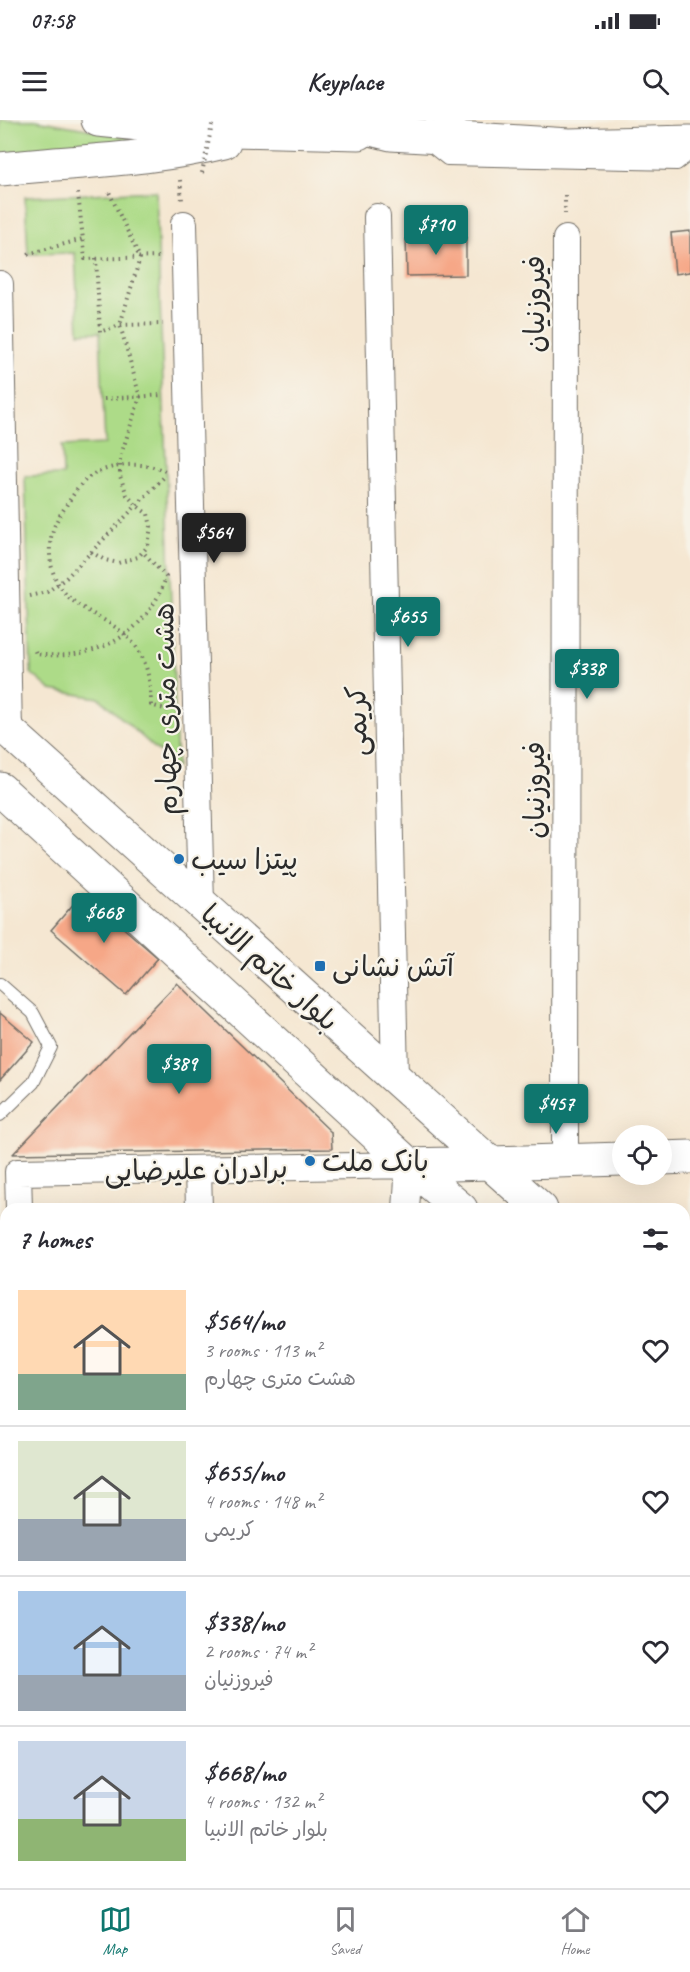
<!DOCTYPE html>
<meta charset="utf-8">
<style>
body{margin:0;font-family:Caveat,"Playpen Sans Arabic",sans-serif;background:#f7f7f7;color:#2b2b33;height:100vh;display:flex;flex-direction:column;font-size:22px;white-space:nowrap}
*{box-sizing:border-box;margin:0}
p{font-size:20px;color:#7c7c81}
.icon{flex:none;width:33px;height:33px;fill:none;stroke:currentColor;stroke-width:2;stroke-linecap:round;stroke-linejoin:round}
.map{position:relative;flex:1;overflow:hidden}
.sheet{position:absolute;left:0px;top:1083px;width:690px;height:686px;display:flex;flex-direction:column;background:#fff;border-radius:18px 18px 0 0;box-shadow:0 6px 24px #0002}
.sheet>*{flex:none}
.tools{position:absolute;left:612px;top:1005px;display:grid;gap:12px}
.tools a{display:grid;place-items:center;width:60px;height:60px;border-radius:50%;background:#fff;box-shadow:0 6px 24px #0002;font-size:30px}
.price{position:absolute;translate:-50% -51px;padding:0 14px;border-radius:6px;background:#0f766e;color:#fff;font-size:20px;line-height:39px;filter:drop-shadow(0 2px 3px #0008)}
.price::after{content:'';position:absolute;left:50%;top:36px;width:18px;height:14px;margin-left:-9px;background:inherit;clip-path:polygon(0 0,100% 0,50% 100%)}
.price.active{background:#222;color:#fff}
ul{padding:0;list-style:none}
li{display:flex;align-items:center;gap:18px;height:150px;padding:0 18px}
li+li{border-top:2px solid #e1e1e2}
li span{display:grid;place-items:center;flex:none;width:168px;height:120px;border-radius:0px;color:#555}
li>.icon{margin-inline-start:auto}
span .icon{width:72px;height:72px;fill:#fffc;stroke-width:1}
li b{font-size:26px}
h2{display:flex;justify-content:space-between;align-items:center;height:72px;padding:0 18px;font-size:26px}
.status{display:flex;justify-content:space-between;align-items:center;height:42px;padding:0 30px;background:#fff;direction:ltr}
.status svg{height:16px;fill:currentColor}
header{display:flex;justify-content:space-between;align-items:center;height:78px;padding:0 18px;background:#fff;font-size:27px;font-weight:800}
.dock{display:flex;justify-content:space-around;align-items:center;height:84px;border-top:2px solid #e1e1e2;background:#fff;font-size:16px;color:#7c7c81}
.dock a{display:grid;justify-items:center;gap:3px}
.dock .active{color:#0f766e}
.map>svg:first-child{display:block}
.green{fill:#addb88;stroke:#6c835a;stroke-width:1.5}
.building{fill:#f6a787}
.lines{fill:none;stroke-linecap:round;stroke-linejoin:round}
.lane-casing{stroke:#726d65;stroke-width:14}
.street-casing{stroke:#726d65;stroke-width:28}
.secondary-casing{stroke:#726d65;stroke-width:35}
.primary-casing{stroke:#726d65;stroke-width:35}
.highway-casing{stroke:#726d65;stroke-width:35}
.path{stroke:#726d65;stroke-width:4;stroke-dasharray:1.5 4.5;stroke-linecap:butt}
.lane{stroke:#fff;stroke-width:12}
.street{stroke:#fff;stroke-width:26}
.secondary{stroke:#fff;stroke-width:33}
.primary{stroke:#fff;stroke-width:33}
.highway{stroke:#fff;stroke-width:33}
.path-bridge{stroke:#726d65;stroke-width:4;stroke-dasharray:1.5 4.5;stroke-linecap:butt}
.poi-dot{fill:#1f6fb2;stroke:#f7f3e8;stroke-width:2}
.labels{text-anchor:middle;stroke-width:4.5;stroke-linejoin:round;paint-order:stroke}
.street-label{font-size:28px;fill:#2b2b2b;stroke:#f7f3e8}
.poi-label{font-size:28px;fill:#2b2b2b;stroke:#f7f3e8;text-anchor:start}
</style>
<div class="status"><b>07:58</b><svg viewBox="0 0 49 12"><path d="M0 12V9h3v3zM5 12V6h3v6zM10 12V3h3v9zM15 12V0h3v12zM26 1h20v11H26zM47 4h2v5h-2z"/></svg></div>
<header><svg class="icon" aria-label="menu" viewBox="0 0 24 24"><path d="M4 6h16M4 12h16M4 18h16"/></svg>Keyplace<svg class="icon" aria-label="search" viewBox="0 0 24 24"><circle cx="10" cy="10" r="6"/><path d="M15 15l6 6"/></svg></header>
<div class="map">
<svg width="690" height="1768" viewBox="0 0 690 1768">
<rect width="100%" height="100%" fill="#f7f3e8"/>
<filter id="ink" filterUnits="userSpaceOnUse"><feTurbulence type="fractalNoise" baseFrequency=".0167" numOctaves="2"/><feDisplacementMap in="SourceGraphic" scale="12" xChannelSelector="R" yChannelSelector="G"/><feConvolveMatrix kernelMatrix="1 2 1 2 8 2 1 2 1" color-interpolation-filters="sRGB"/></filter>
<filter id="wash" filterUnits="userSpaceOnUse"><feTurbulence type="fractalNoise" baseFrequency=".008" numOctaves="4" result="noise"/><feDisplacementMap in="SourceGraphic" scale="24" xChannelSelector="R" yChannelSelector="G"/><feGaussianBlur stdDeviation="1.35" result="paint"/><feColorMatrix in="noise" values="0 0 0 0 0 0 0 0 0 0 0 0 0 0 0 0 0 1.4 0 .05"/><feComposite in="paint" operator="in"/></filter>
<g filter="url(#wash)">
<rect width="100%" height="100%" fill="#f5e7d2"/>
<!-- green -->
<path class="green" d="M0,0h35l115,20 -150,16z
M156,71l21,577 -78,-70 -48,-8 -20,-17 -6,-197 38,-1 -1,-29 43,-2 -5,-112 -21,1 -4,-80 -47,1 -3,-57z"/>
<g id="blocks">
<!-- building -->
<path class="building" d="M690,111v41l-15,2 -4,-41z
M406,117h60v38l-59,1z
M83,773l75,65 -32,37 -75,-65z
M177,863l154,149 1,17 -319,5z
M0,893l34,29 -34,38z"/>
</g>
</g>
<g filter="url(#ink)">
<use href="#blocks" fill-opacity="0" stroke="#726d65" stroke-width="1.5"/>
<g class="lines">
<!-- lane casing -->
<g class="lane-casing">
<path id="lane" d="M428,24l19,15 230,5 13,-10
M0,864l33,29 18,34 -18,36 -33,32"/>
</g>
<!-- street casing -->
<g class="street-casing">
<path id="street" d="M377,97l18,862
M184,104l17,681
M0,164l9,448
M565,1041l1,-922
M198,1049l1,40
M19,1089l-1,-37 391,-7 -3,44
M24,1762v6
M208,1762v6
M590,1762v6
M403,1768v-6"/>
</g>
<!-- secondary casing -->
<g class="secondary-casing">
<path id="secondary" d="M662,1038l28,-1
M491,1043l131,-4"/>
</g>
<!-- primary casing -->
<g class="primary-casing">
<path id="primary" d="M0,603l541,486
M0,669l409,376 52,44
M409,1045l82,-2
M684,1219l6,5
M684,1291l6,6"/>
</g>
<!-- highway casing -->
<g class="highway-casing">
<path id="highway" d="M98,0l94,9 167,4
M334,0l57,14 178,11 121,-3
M0,49c75,-8 151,-9 224,-27"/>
</g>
<!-- path -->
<path class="path" d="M180,60l2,20
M78,73l7,66 75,-2
M565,75v19
M28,134l55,-15
M96,138l4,74 20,-7 43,-1
M104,279l59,-4
M165,351c-21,-9 -45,-8 -67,1 -17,7 -26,25 -36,40 -9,13 -13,27 -12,43 4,59 60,54 87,93 12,18 13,36 14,57l20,6
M91,432l14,8 13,3 20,-6 10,-11 3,-20 -3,-12 -11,-8 -10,-11 -7,-19v-18l20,-61 -20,-72 20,-67 -31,-66
M29,476l18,-4 19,-14 99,-102
M35,531l1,3c59,8 111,-19 130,-77l-23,-25"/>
<!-- lane -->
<use href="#lane" class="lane"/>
<!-- street -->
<use href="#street" class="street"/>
<!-- secondary -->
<use href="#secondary" class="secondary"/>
<!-- primary -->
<use href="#primary" class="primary"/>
<!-- highway -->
<use href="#highway" class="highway"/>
<!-- path-bridge -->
<path class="path-bridge" d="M202,53l11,-53"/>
</g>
</g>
<!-- markers -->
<g class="poi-dot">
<circle cx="179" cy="739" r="6"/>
<rect x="314" y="840" width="12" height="12" rx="3"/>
<circle cx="310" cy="1041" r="6"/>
</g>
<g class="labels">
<!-- street labels -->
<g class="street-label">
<text transform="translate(534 184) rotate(-90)" y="10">فیروزنیان</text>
<text transform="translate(165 589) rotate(-91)" y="10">هشت متری چهارم</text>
<text transform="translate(356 601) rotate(-91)" y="10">کریمی</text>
<text transform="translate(534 670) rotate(-90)" y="10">فیروزنیان</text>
<text transform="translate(270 847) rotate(42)" y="10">بلوار خاتم الانبیا</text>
<text transform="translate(196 1049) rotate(-1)" y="10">برادران علیرضایی</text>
</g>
<!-- poi labels -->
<g class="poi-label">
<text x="191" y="749">پیتزا سیب</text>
<text x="332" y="856">آتش نشانی</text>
<text x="322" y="1051">بانک ملت</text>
</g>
</g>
</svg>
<div class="tools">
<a><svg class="icon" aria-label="locate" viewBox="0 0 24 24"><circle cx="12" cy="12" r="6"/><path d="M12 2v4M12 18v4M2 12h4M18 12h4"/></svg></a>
</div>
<b class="price" style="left:436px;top:136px">$710</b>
<b class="price active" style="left:214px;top:444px">$564</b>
<b class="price" style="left:408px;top:528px">$655</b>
<b class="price" style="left:587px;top:580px">$338</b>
<b class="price" style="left:104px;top:824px">$668</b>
<b class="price" style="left:179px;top:975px">$389</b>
<b class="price" style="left:556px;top:1015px">$457</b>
<section class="sheet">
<h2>7 homes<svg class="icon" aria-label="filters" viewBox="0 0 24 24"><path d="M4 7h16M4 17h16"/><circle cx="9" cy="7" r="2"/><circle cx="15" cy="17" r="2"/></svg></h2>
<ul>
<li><span style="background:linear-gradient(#ffd9b3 70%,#7fa58c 0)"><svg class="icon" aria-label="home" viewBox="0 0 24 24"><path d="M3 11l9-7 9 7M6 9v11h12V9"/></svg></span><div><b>$564/mo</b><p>3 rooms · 113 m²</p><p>هشت متری چهارم</p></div><svg class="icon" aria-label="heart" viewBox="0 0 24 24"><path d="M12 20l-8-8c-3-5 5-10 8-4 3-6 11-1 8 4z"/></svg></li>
<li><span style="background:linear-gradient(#dfe7d0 65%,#9aa5b1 0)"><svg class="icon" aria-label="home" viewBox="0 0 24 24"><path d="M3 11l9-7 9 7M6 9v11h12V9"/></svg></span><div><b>$655/mo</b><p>4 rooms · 148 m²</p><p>کریمی</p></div><svg class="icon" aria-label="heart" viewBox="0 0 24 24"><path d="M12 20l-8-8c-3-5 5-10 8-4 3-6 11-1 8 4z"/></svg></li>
<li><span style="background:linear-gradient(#a9c7e8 70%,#9aa5b1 0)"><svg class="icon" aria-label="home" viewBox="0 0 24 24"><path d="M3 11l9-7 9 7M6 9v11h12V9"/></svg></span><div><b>$338/mo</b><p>2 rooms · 74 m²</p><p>فیروزنیان</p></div><svg class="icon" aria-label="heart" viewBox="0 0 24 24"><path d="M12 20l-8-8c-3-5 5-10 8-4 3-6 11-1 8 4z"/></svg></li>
<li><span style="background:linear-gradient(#c9d6e8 65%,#8fb573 0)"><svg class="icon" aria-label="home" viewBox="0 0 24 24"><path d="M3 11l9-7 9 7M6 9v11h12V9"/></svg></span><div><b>$668/mo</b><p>4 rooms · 132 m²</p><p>بلوار خاتم الانبیا</p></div><svg class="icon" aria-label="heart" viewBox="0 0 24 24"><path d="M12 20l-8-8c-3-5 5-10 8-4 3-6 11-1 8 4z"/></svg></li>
</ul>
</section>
</div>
<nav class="dock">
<a class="active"><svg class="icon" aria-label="map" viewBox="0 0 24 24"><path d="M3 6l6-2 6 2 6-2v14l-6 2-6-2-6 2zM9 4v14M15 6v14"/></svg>Map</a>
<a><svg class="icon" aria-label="saved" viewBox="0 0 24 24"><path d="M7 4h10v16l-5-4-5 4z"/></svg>Saved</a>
<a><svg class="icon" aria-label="home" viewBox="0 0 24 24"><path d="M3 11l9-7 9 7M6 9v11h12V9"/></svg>Home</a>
</nav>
